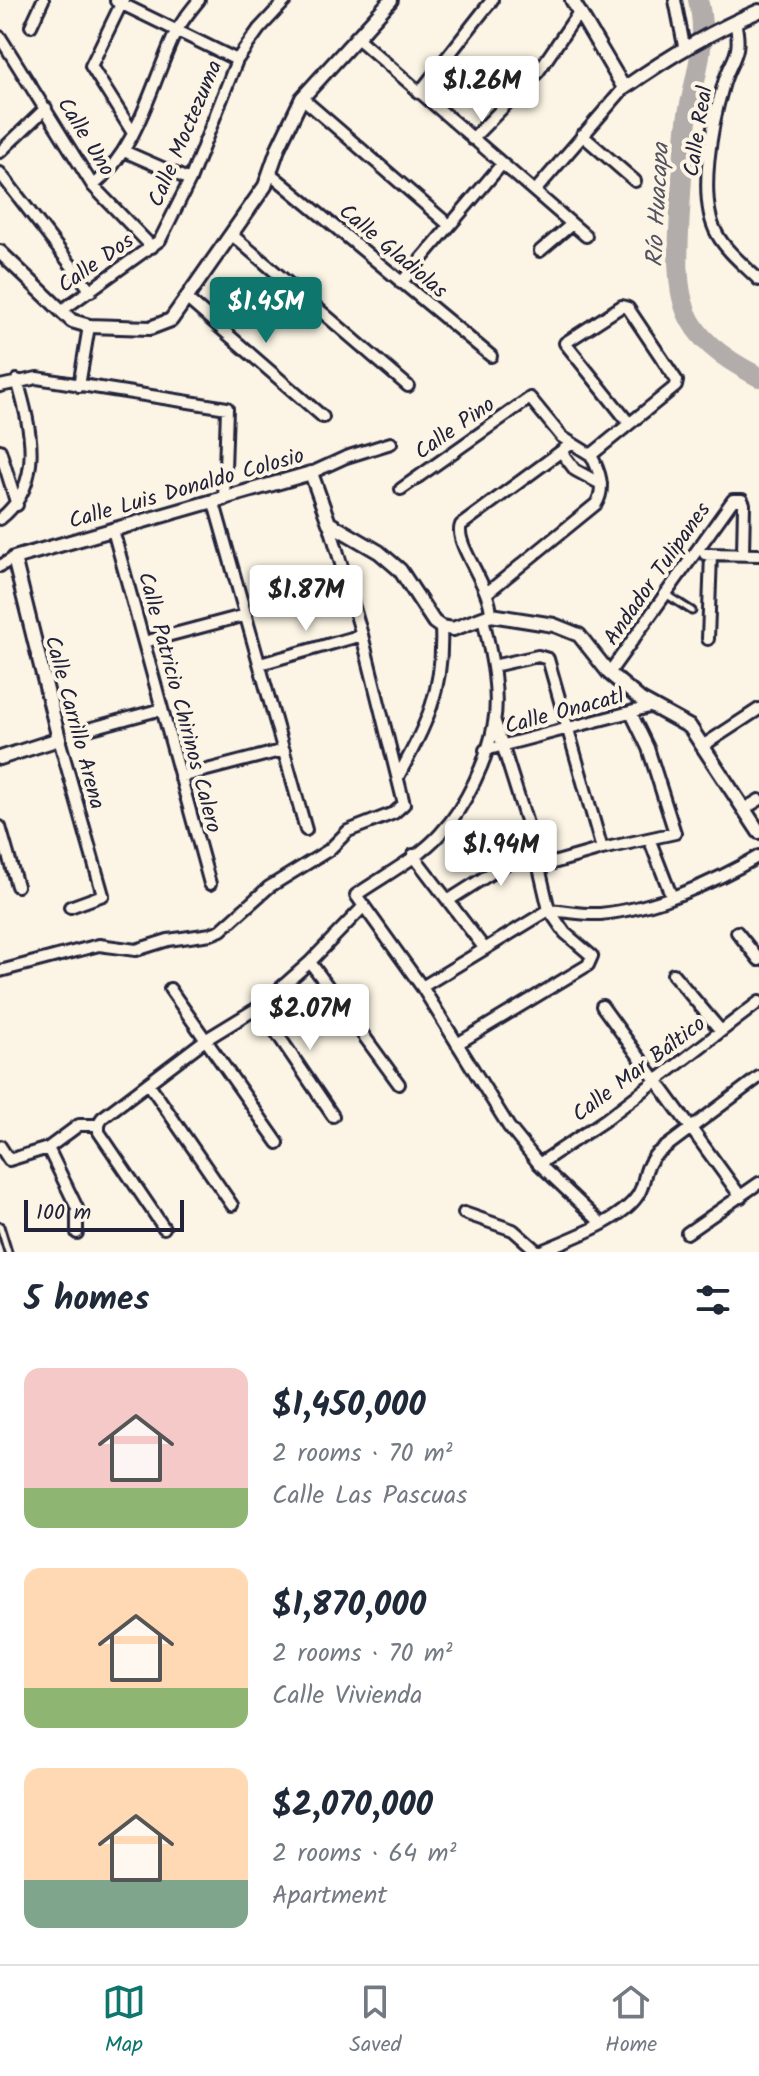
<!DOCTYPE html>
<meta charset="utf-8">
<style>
body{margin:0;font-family:Kalam,sans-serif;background:#f2f2f3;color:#1f2937;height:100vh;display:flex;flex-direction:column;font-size:30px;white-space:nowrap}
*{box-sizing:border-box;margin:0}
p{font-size:26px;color:#747a83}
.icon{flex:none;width:44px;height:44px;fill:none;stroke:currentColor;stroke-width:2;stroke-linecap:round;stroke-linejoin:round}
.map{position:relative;height:1252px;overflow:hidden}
.panel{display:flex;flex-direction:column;background:#fff;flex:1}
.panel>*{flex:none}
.scale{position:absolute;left:24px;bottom:20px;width:160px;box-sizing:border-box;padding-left:8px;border:4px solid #22223b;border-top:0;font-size:22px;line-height:28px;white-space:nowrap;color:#22223b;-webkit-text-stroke:6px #fcf5e5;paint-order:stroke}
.price{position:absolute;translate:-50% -68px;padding:0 18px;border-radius:8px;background:#fff;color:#222;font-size:26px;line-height:52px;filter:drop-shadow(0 2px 4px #0008)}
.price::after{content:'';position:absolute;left:50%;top:48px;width:24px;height:18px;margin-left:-12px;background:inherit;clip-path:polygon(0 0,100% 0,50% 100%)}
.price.current{background:#0f766e;color:#fff}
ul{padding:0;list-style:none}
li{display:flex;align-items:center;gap:24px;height:200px;padding:0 24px}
li span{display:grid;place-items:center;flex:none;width:224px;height:160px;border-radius:16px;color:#555}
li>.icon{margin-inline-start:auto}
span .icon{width:96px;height:96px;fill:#fffc;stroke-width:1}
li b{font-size:34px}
h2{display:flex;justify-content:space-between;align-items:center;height:96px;padding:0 24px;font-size:34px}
.dock{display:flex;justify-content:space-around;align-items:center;height:112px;border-top:2px solid #e0e1e3;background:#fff;font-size:22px;color:#747a83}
.dock a{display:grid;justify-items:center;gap:4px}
.dock .current{color:#0f766e}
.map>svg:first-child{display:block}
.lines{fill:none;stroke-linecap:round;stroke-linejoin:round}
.river{stroke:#b2adab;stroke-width:20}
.service-casing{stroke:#22223b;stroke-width:11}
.minor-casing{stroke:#22223b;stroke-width:16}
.tertiary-casing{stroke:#22223b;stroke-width:18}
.service{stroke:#fcf5e5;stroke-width:5}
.minor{stroke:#fcf5e5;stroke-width:10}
.tertiary{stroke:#fcf5e5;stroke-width:12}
.labels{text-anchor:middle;stroke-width:8;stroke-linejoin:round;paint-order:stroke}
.street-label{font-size:22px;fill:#22223b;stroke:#fcf5e5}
.water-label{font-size:24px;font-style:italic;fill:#545362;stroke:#fcf5e5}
</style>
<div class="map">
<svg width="759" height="1252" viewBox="0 0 759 1252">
<rect width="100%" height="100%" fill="#fcf5e5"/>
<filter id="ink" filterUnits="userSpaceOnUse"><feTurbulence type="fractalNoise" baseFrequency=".0125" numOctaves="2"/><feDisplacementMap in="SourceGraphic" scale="16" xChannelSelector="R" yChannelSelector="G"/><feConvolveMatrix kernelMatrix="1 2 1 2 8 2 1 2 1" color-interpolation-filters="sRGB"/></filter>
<g filter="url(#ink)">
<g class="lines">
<!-- river -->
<path class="river" d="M698,0c11,39 -3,76 -10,114 -5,33 -6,65 -8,98 -5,88 -5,122 79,165"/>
<!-- service casing -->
<g class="service-casing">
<path id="service" d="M667,595l25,16
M0,1226l8,26"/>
</g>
<!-- minor casing -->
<g class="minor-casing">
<path id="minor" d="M123,0l-32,66 42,67
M675,0l9,46
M116,1l121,59
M735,21c8,37 -4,35 -12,65 -11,37 -26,113 -6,148 9,17 28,32 42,46
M31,26l12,-26
M0,37l93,149 59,61
M356,37l230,199
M419,93l73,-93
M302,98l147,127
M582,135l53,46
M472,139l66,-67 41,-60
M0,152l46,-44
M126,152l64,28
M0,173l91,118
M271,174l220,182
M93,186c45,-38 57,-98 81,-150 6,-13 16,-25 25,-36
M535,191l89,-103
M231,234l177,152
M540,251l32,-27
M401,283l101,-119
M186,298l137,119
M61,311l99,-71 30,-60 47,-120 22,-31 27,-29
M0,386l37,-8 190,30 -3,92
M79,386l10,-60
M0,450l17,55
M562,453l13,17 26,14
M591,455l85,-69 1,-5 -49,-73 -6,-2 -57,37 64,80
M311,473l35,-16 45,-14
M401,489l129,-91 32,39 29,18c8,15 15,33 5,49l-108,88
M214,503l92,327
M0,519c45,-35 31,-91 17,-139
M113,530l97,354
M705,554l54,1
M0,566l14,-8
M491,615c0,-29 -38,-72 -30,-90l110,-81
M483,618c7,32 17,71 11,105 -6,36 -28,83 -53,110 -22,25 -58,43 -85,62l66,92 87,140 30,37 63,60
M708,639l3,-85
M144,642l102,-27
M260,664l102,-29
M493,666l45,-10 10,3 54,190
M609,673l124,-173h9l2,4 -1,50
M92,728l70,-19
M59,739l44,156 -33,12
M704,745l55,-36
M485,750l168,-44
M180,777l104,-27
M398,777c29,-54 46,-87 43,-150
M744,809l15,-9
M0,827l17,59
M650,841l21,54
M413,855l72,94
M539,867l63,-18 73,-16 -27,-85 -17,-35
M449,900l85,-54
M549,910c16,1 34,5 51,4 54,-5 113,-31 159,-58
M737,932l22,28
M310,962l89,122
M0,971l99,-26 37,5 32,-10 43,-6 10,-4 48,-43 60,-37 19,-19 46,-18 10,-9 -42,-169 -33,-112
M673,974l48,57
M422,987l127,-77
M170,989l108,154
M602,1006l139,191
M259,1007l74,109
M457,1044l131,-79 4,-9 -27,-23 -16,-23 -15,-64 -39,-124
M149,1084l83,121
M99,1125l3,-7 103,-78 54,-33 51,-45 54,-56
M99,1125v7l65,96
M0,1146l9,14 39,-12 31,-23h20
M48,1148l29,60v25
M539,1164l66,-44 154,-118
M464,1213l49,17 25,22
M687,1233l72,-50
M539,1252c29,-13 82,-30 99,-57 9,-15 3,-22 17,-40l104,-78"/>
</g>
<!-- tertiary casing -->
<g class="tertiary-casing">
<path id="tertiary" d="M572,0l52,88c44,-31 85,-56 135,-77
M0,252l72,69 17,5 61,2 21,-8 94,-134 14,-40 23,-48 89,-98
M0,758l59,-19 -45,-181 297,-85 18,50 50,29 21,18 34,52 7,5 12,2 38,-14 63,10 25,10 30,38 32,27 49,27 69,105"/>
</g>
<!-- service -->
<use href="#service" class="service"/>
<!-- minor -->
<use href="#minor" class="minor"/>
<!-- tertiary -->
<use href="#tertiary" class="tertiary"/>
</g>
</g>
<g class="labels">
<!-- street labels -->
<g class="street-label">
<text transform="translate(697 131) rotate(-81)" y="8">Calle Real</text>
<text transform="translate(184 133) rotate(-67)" y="8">Calle Moctezuma</text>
<text transform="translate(87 136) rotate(58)" y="8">Calle Uno</text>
<text transform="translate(394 250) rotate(40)" y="8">Calle Gladiolas</text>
<text transform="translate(95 262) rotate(-35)" y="8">Calle Dos</text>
<text transform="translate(454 427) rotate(-35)" y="8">Calle Pino</text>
<text transform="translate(186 487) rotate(-16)" y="8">Calle Luis Donaldo Colosio</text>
<text transform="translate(656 573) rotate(-55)" y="8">Andador Tulipanes</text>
<text transform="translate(181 702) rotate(75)" y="8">Calle Patricio Chirinos Calero</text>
<text transform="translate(564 710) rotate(-15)" y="8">Calle Onacatl</text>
<text transform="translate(76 722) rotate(75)" y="8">Calle Carrillo Arena</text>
<text transform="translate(638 1068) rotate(-37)" y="8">Calle Mar Báltico</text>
</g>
<!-- water labels -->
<g class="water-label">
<text transform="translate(657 205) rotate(-87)" y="8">Río Huacapa</text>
</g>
</g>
</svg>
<div class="scale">100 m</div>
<b class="price" style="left:482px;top:124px">$1.26M</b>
<b class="price current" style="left:266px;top:345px">$1.45M</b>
<b class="price" style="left:306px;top:633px">$1.87M</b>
<b class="price" style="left:501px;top:888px">$1.94M</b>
<b class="price" style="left:310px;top:1052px">$2.07M</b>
</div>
<section class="panel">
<h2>5 homes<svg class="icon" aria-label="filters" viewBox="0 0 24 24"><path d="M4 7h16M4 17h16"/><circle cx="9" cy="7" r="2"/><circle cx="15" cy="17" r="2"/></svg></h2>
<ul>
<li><span style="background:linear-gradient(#f6c9c9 75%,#8fb573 0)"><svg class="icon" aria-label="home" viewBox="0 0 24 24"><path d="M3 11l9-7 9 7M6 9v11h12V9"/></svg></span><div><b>$1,450,000</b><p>2 rooms · 70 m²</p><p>Calle Las Pascuas</p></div></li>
<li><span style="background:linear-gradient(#ffd9b3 75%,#8fb573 0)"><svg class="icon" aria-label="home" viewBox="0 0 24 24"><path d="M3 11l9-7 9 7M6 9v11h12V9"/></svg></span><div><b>$1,870,000</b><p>2 rooms · 70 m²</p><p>Calle Vivienda</p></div></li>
<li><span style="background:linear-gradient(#ffd9b3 70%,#7fa58c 0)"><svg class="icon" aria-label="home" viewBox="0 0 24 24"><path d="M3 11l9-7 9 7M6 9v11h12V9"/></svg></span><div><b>$2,070,000</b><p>2 rooms · 64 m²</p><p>Apartment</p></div></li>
</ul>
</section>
<nav class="dock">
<a class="current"><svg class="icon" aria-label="map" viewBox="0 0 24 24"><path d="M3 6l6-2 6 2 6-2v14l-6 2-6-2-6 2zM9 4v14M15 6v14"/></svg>Map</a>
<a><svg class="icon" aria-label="saved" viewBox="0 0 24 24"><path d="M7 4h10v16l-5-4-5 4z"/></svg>Saved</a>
<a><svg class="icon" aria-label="home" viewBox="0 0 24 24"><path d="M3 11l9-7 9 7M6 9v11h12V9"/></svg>Home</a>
</nav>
